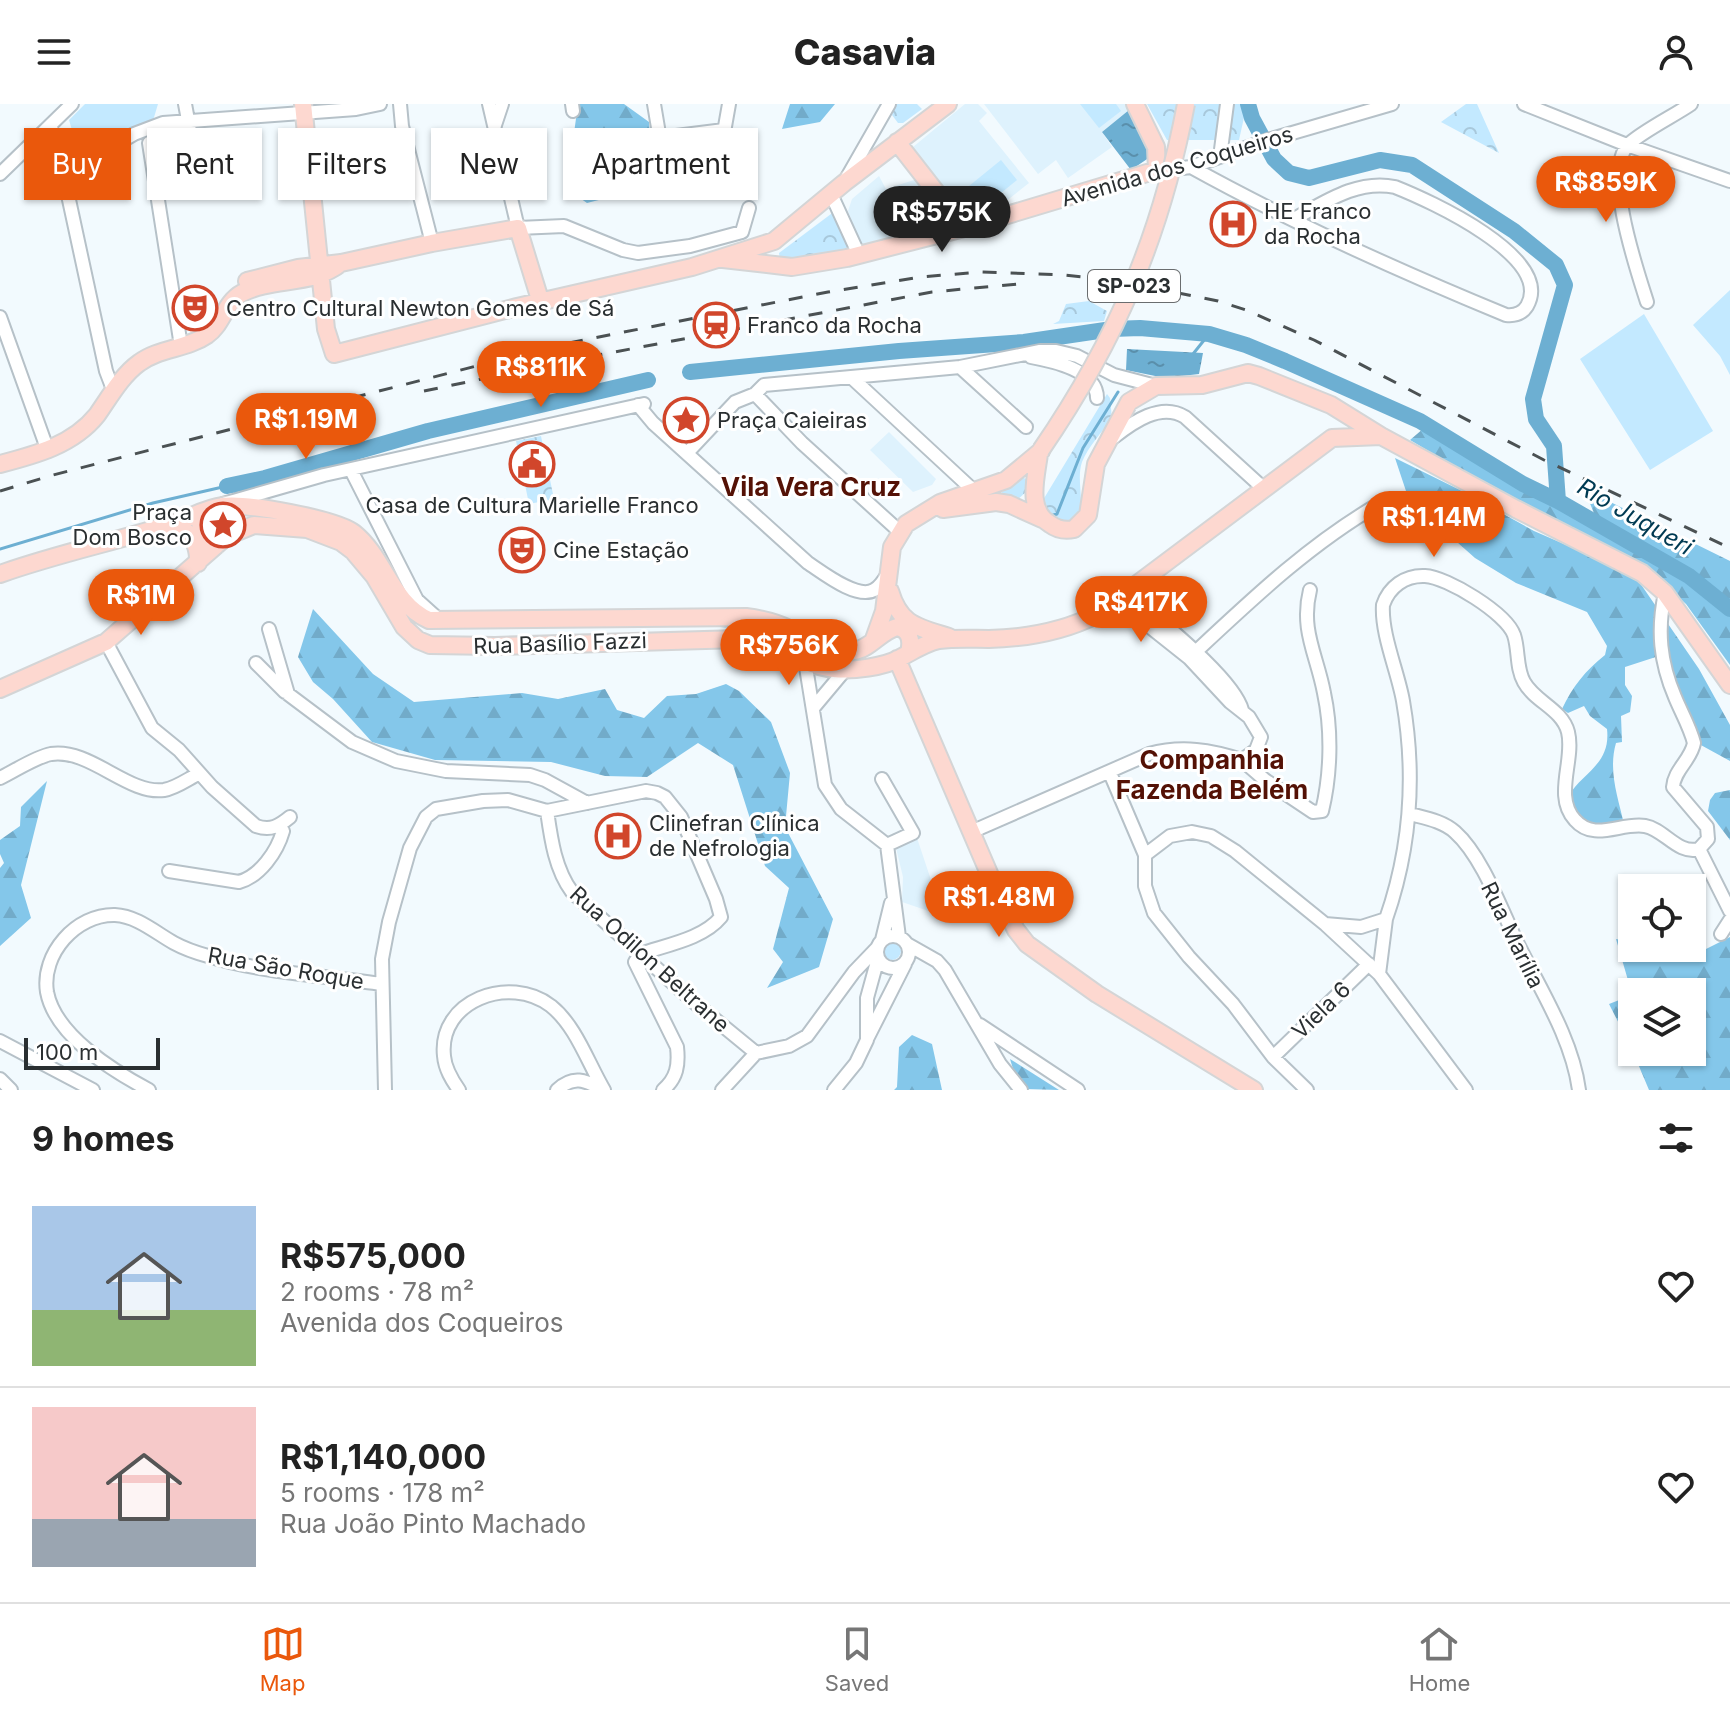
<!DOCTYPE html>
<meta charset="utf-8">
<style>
body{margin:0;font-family:Inter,sans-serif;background:#f2f2f2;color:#222;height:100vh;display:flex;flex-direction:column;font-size:30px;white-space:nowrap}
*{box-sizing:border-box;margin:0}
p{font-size:26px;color:#767676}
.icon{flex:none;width:44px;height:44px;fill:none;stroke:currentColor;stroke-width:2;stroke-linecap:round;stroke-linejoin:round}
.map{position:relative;height:986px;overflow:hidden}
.drawer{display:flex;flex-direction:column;background:#fff;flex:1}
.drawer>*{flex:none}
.guide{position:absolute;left:24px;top:24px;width:800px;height:72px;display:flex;gap:16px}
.tools{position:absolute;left:1618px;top:770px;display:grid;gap:16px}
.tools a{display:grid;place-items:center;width:88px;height:88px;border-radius:0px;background:#fff;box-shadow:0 2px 6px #0004;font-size:40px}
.scale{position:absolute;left:24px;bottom:20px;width:136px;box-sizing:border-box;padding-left:8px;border:4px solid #2a2f31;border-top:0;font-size:22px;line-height:28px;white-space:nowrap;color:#2a2f31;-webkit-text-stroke:6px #fff;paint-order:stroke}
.price{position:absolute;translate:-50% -68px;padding:0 18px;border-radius:28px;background:#ea580c;color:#fff;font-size:26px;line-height:52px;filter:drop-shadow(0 2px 4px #0008)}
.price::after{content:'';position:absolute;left:50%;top:48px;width:24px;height:18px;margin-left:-12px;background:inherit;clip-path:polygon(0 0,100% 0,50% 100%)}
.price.active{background:#222;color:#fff}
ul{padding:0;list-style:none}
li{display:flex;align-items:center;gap:24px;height:200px;padding:0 32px}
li+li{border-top:2px solid #e0e0e0}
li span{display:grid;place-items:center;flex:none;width:224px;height:160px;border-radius:0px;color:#555}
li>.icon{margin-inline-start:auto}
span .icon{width:96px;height:96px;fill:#fffc;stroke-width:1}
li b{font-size:34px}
h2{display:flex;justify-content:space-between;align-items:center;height:96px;padding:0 32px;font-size:34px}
.tag{padding:0 28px;border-radius:0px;background:#fff;box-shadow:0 2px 6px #0004;font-size:28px;line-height:72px}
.tag.active{background:#ea580c;color:#fff}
header{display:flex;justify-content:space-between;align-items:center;height:104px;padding:0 32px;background:#fff;font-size:36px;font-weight:800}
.tab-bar{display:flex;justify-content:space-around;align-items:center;height:112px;border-top:2px solid #e0e0e0;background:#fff;font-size:22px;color:#767676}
.tab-bar a{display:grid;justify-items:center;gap:4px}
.tab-bar .active{color:#ea580c}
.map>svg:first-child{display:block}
.built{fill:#def2fd}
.grass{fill:url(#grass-tufts)}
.forest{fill:url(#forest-firs)}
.park{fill:url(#park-crowns)}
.garden{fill:#c3e9ff}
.water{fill:url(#water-ripples)}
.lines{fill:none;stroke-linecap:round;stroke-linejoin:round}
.stream{stroke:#6dafd2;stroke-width:3}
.river{stroke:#6dafd2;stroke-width:16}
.minor-casing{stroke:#b6c1c8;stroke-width:16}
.major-casing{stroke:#d4d5d6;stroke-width:20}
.minor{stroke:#fff;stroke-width:12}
.major{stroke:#fdd8d0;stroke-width:16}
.rail{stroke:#4b5153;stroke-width:3;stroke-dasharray:14 14;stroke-linecap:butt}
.major-bridge-casing{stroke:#d4d5d6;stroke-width:20;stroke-linecap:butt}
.major-bridge{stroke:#fdd8d0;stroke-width:16}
.labels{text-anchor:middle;stroke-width:6;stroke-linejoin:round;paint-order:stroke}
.shield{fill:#fff;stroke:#6a6d6f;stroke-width:2}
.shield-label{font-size:20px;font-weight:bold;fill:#2a2f31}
.street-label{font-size:22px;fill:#2a2f31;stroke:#fff}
.poi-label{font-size:22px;fill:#2a2f31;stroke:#fff;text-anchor:start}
.water-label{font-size:24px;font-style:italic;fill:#003a52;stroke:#fff}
.quarter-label{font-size:26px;font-weight:bold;fill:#541105;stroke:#fff}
</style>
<header><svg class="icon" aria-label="menu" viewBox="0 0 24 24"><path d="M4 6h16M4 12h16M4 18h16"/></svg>Casavia<svg class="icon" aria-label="person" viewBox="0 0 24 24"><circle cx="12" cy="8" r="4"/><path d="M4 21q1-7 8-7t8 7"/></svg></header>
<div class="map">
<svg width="1730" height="986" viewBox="0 0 1730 986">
<defs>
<pattern id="grass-tufts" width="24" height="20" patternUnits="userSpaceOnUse" patternTransform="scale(2)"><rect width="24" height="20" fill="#c3e9ff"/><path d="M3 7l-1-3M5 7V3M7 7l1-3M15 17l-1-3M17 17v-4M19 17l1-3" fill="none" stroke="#a8c8db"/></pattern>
<pattern id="forest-firs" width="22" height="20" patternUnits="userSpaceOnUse" patternTransform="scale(2)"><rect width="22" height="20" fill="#84c7ea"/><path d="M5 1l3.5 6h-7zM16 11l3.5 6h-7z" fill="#72abc9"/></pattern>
<pattern id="park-crowns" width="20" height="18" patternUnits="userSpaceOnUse" patternTransform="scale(2)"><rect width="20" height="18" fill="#c3e9ff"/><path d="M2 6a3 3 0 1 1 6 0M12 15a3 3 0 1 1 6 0" fill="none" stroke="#a8c8db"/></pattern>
<pattern id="water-ripples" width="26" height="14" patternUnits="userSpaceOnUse" patternTransform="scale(2)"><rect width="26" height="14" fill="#6dafd2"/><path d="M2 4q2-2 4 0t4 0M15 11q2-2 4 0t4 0" fill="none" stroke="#5a8fab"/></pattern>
</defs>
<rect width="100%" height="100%" fill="#f2fafe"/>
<!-- built -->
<path class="built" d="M965,0h13l9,9 -8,8 50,62 -34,27 -6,-5 -21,12 -55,-70z
M984,0h141l4,6 -27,22 10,15 -44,31 -12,-18 -18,14z
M879,72l7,13 31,-10 17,23 -26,13 6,20 -53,11 -13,-35 4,-12z
M889,328l47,47 -4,6 -19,7 -43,-42z
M916,731l22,66 8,16 -44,-15 1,-25 -7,-29z"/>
<!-- grass -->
<path class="grass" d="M717,519l6,3 24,-1 30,9v3l-5,2 -64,-15z
M883 847a9 9 0 1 1 18 0a9 9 0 1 1-18 0Z"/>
<!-- forest -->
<path class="forest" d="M578,0h46l25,18 1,14 13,24 -21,29 -55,14 -13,-9 -7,-10z
M790,0h45l-15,18 -38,7z
M1424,324l98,59 70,36 4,-5 -12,-29 146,72v104l-44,-61 -31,-29 -164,-87 -81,-48z
M1395,354l67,33 72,40 69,30 37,22 59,86 31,56v36l-31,-17 -34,-90 -40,13v18l7,11 -2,16 -9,4 1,26 -6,1c-8,28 2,54 8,81l-16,5 -27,-5 -13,-27c14,-25 43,-32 39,-68l-17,-13 -6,-10 -16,7 -6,-4c11,-23 23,-38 43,-54l2,-9 -20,-34 -71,-29 -41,-25 -44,-39 -18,-7z
M313,505l60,65 41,28 108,-9 36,6 47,-10 12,21 27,8 23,-22 29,-2 30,-10 13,7 32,31 19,51 -5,54 48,92 -14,48 -52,21 16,-26 -10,-13 16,-61 -24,-22 -32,-101 -35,-22 -51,34 -42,-1 -54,-14 -116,-2 -63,-18 -39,-43 -20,-17 -15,-25z
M47,677l-26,104 10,33 -31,28v-78l4,-5 -4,-9v-14l20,-14 1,-19z
M1730,686v50l-22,-29 2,-11 5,-7z
M1730,833v153h-81l-16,-38h59v-60l-60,2 -16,-55 16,3v6l72,2z
M1632,891v54l-23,-45z
M912,931l20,9 10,46h-48l3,-3 2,-40z
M1010,955l49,31 -32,-1 -13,-17z"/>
<!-- park -->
<path class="park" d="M896,0h21l5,5 -19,14h-5l-6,-8z
M1147,0h100l-8,36h-72z
M1466,0h11l22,49 -58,-31z
M835,107l19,43 -74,7 -1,-8z
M1089,197l18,10 -3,10 -51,3 6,-3 7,-17z
M1107,290l3,4 2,21c-10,13 -24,28 -30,43 -9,26 16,66 -30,61l-10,-18 1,-5z
M541,332l13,63 -25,5 -13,-63z
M1022,373l4,2v13l-10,9 -13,-4 -2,-4z"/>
<!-- garden -->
<path class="garden" d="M85,0h73l-6,20 -37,14 -35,19 -11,-37z
M1080,0h36l5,7 -22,17z
M1001,56l16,20 -32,26 -16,-20z
M1730,186v85l-10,-19 -27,-31z
M1644,210l69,117 -63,39 -70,-111z"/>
<!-- water -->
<path class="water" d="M1129,6l24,45 -22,15 -29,-38z
M1127,245l76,4 -4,21 -34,4 -39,-8z"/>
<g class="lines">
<!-- stream -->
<path class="stream" d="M1193,250l16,-20
M1050,412l7,-2 26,-66 35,-56
M0,445l153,-46 74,-17 10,7"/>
<!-- river -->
<path class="river" d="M1248,0l4,14 22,41 15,14 20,5 71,-18 32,5 102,66 42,34 9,20 -32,114 3,20 18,27 4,55
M690,268l209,-21 125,-9 88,-13 28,-1 69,6 37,11 39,16 135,60 103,63 35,17 131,75 41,33
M227,382l38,-8 163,-47 220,-51"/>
<!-- minor casing -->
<g class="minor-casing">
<path id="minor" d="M185,0l13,70
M400,0l2,22 30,117
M489,0l29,124 46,-2 59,24 15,3 52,-7 52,-14 7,-24
M572,0l1,7
M654,0l13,77
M1524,0l103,41 103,36
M495,21l7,-21
M50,23l5,8 51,236 8,21
M660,34l64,-8
M149,39l32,203
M721,45l8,-45
M1220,53l7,-53
M1191,63c101,56 208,104 315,148 9,1 16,-1 21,-9 28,-49 -99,-106 -132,-119 -37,-8 -70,15 -101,32
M1165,66l26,-3 77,-27 124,-36
M0,70l72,-70
M65,70l69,-40 29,-11 193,-14 24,-5
M845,77l44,-77
M831,90l28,61
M1647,198c-10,-32 -44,-130 -19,-157 11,-12 49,-31 63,-41
M0,213l48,134
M1031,253c22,4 66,13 66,41
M960,263l66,60
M851,273l123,114
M755,290l47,49 97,88
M638,301l15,18 155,140c14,9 49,37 66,27 5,-3 10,-10 13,-15
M1114,333c19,-15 47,-35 71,-20l78,71
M688,348l47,-50 20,-8 9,-9 196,-18 80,-16h16l21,5 37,19 42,11
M351,366l66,130 20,18
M223,400l101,-29 320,-71
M1127,488c27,24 107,86 115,118
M269,525l19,65 64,48 44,19 50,10 84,4 15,5 42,23
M106,538l46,86 27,22 33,37 44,39c15,5 23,0 34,-9
M1189,554c60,-56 119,-113 190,-154
M805,557l20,124 16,24 46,36 12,92
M256,559l29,29
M814,603l31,-37
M1242,656l23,20 48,32 9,-1c9,-37 10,-81 2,-118 -7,-38 -24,-63 -14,-103
M1110,669l35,82v31l9,27 35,44 44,47 40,53 34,33
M0,674c15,-7 35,-21 51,-24 39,-6 77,41 113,36 12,-2 24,-11 34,-16
M882,675l31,54 -26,12
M547,707c4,28 8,58 25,81l123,111 61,50
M1410,710c15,4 33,7 45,18 26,23 45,74 60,106 23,48 57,99 64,152
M971,728l178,-78c33,-9 62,-4 93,6l14,-10 5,-13 -12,-20 -19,-15 -41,-44 -73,-58
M1699,745l31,62
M1145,751l25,-19 22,-4 19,4 24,15 90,73 36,3 25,-8c25,-72 30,-143 17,-218 -5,-29 -22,-67 -20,-96 6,-18 22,-30 42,-29 22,1 81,37 89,59 5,15 2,33 10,47 11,20 38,27 44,50 7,28 -15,64 7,88 19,22 46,2 70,6 19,3 33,29 54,23l9,-10 -1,-12 -34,-40c1,-17 18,-27 21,-44 -4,-16 -13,-31 -19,-46 -15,-35 -18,-67 -10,-104
M169,767l70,11c21,-6 38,-30 44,-51l-5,-4
M1326,821l53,49 87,116
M1721,830l9,-14
M877 848a16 16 0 1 1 32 0a16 16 0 1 1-32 0Z
M882,836l9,-37
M907,840l30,17 8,9 55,94 21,26
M1379,870l7,-55
M980,921l98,65
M868,933l37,-73
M0,937l93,49
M1273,953l96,-93
M0,975l11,11
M149,986c-36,-19 -94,-55 -102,-98 -6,-38 29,-78 68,-77 22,1 41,18 59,28 11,6 23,10 34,13 56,17 117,20 174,28
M385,986l-3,-131 7,-37 21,-74 16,-31 10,-8 47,-8 25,-1 39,11 99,-20 11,2 8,4 16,20 35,82 5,18c-18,22 -55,28 -81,37l-5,8 42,85c2,18 0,31 -14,43
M459,986c-7,-10 -14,-21 -15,-34 -6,-55 65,-82 107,-50 25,20 37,57 53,84
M557,986c17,-16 29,-9 47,0
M722,986l34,-37 33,-7 18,-10 47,-64 24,-25
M834,986l22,-27 11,-23v-42l11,-40"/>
</g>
<!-- major casing -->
<g class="major-casing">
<path id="major" d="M303,0l23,225 8,25 183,-47 175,-40 82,-26 70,-58 104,-79
M897,38l67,86
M723,155l69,8 55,-9 117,-30 193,-58 -1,-23 -21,-43
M247,177l51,-13 43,-5 91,-20 86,-15 23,75
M1039,350c-3,23 -13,56 11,70 8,6 15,7 24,5l14,-14 8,-51 33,-62 27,-16 46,-1 46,-12 11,3 72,29 50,31 135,73 126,64 23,20 65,92
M0,360c35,-9 73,-19 97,-49 12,-17 25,-40 42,-52 20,-15 48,-14 68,-28 15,-10 18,-33 35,-42 32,-16 70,-7 99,-30
M943,405l53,-7 13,2 33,15
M199,409c0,15 5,24 19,31
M172,420c19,6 27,20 26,39
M0,470c56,-20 114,-32 171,-50 17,-5 34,-16 52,-18 24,-3 113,13 131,27 31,25 37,70 75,87l317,-3c15,2 29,5 43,12 19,9 42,24 65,22 16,-2 27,-20 43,-24 13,2 15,14 12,25
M890,487c10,34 27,36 59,46
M874,535l10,-28 8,-64 14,-23 34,-21 66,-23 35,-29
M897,555l100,233 19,38 11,14 70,50 157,96
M0,585l106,-47 121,-106 27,-11 53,4 34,13 12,9 21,25 30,51 14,13 12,5 65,1 245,-7c33,6 61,26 94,30 19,2 50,-2 66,-11 13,-7 25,-15 39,-18 17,-2 33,-1 50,-1 38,-1 73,-7 107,-24l236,-177 49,-2"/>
</g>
<!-- minor -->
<use href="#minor" class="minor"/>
<!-- major -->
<use href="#major" class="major"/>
<!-- rail -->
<path class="rail" d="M424,287l164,-34 344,-65 86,-8
M0,387l53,-16 505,-130 270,-53 93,-15 60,-5 83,3 49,5 105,21 28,9 68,30 230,120 186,88"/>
<!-- major-bridge casing -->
<g class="major-bridge-casing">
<path id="major-bridge" d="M1041,346c76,-111 120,-214 145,-346"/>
</g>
<!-- major-bridge -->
<use href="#major-bridge" class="major-bridge"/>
</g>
<!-- icons -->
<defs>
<g id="hospital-ring" transform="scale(2.3)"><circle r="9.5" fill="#fff" stroke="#d1462b" stroke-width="1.5"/><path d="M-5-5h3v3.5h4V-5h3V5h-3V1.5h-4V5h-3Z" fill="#d1462b"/></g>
<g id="theatre-ring" transform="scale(2.3)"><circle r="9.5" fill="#fff" stroke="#d1462b" stroke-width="1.5"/><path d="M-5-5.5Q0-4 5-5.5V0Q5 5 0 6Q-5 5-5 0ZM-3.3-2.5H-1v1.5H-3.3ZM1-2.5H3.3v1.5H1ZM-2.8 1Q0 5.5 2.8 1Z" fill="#d1462b"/></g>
<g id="station-ring" transform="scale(2.3)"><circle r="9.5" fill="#fff" stroke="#d1462b" stroke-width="1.5"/><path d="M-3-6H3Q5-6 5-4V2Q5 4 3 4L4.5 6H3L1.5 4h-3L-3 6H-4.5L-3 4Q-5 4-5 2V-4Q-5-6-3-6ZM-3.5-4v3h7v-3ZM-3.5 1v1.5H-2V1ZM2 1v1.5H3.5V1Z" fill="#d1462b"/></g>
<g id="sight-ring" transform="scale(2.3)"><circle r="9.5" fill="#fff" stroke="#d1462b" stroke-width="1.5"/><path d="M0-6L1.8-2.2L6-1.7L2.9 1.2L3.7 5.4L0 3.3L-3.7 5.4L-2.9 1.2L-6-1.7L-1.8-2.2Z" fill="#d1462b"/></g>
<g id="civic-ring" transform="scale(2.3)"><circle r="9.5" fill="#fff" stroke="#d1462b" stroke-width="1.5"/><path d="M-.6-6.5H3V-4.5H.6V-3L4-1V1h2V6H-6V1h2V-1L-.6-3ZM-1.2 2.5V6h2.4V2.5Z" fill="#d1462b"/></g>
</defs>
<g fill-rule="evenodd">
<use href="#hospital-ring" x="1233" y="120"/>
<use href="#theatre-ring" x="195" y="204"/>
<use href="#station-ring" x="716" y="221"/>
<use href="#sight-ring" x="686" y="316"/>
<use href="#civic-ring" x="532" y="360"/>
<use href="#sight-ring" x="223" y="421"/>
<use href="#theatre-ring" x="522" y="446"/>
<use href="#hospital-ring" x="618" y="732"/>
</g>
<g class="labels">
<!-- shield labels -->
<rect class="shield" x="1088" y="166" width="92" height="32" rx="6"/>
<g class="shield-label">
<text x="1134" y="189">SP-023</text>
</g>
<!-- street labels -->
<g class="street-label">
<text transform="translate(1177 62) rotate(-16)" y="8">Avenida dos Coqueiros</text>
<text transform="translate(560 539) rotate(-2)" y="8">Rua Basílio Fazzi</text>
<text transform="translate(1513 831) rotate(64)" y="8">Rua Marília</text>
<text transform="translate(650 855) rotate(42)" y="8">Rua Odilon Beltrane</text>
<text transform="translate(286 864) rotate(10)" y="8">Rua São Roque</text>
<text transform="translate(1321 906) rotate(-44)" y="8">Viela 6</text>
</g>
<!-- poi labels -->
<g class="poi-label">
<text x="1264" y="115">HE Franco<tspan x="1264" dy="25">da Rocha</tspan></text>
<text x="226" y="212">Centro Cultural Newton Gomes de Sá</text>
<text x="747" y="229">Franco da Rocha</text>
<text x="717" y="324">Praça Caieiras</text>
<text x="532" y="409" text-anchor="middle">Casa de Cultura Marielle Franco</text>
<text x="192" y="416" text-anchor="end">Praça<tspan x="192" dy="25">Dom Bosco</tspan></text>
<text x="553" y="454">Cine Estação</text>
<text x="649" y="727">Clinefran Clínica<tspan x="649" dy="25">de Nefrologia</tspan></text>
</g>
<!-- water labels -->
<g class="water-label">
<text transform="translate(1635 413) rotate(30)" y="8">Rio Juqueri</text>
</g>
<!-- quarter labels -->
<g class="quarter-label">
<text x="811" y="392">Vila Vera Cruz</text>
<text x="1212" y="665">Companhia<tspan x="1212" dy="30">Fazenda Belém</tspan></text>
</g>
</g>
</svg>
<div class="tools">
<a><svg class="icon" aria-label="locate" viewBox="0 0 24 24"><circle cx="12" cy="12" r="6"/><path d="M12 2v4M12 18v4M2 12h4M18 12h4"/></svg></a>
<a><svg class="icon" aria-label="layers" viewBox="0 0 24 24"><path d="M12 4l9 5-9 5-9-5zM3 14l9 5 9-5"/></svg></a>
</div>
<div class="scale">100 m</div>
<b class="price" style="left:1606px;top:120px">R$859K</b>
<b class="price active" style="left:942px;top:150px">R$575K</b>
<b class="price" style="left:541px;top:305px">R$811K</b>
<b class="price" style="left:306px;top:357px">R$1.19M</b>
<b class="price" style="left:1434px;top:455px">R$1.14M</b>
<b class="price" style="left:141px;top:533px">R$1M</b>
<b class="price" style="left:1141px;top:540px">R$417K</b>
<b class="price" style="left:789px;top:583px">R$756K</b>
<b class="price" style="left:999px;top:835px">R$1.48M</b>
<div class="guide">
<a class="tag active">Buy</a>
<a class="tag">Rent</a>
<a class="tag">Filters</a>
<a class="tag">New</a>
<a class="tag">Apartment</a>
</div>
</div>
<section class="drawer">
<h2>9 homes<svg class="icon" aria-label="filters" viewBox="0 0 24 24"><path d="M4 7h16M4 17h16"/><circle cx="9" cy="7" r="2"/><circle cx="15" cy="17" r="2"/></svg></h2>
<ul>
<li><span style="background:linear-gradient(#a9c7e8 65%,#8fb573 0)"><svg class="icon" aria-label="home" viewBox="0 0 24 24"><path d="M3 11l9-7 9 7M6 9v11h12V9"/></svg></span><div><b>R$575,000</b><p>2 rooms · 78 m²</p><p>Avenida dos Coqueiros</p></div><svg class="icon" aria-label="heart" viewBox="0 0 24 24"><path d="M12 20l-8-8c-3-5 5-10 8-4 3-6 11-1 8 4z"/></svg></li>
<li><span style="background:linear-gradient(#f6c9c9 70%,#9aa5b1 0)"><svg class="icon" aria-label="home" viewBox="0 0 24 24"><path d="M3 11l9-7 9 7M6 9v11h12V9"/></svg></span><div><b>R$1,140,000</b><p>5 rooms · 178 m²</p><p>Rua João Pinto Machado</p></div><svg class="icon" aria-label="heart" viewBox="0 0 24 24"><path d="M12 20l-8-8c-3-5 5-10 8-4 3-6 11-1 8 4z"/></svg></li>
</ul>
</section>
<nav class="tab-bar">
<a class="active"><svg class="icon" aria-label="map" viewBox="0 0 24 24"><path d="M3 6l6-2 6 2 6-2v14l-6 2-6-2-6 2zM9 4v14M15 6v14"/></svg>Map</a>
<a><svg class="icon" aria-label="saved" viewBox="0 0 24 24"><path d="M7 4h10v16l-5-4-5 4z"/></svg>Saved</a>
<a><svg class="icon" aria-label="home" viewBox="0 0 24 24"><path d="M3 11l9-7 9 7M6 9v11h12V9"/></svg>Home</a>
</nav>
